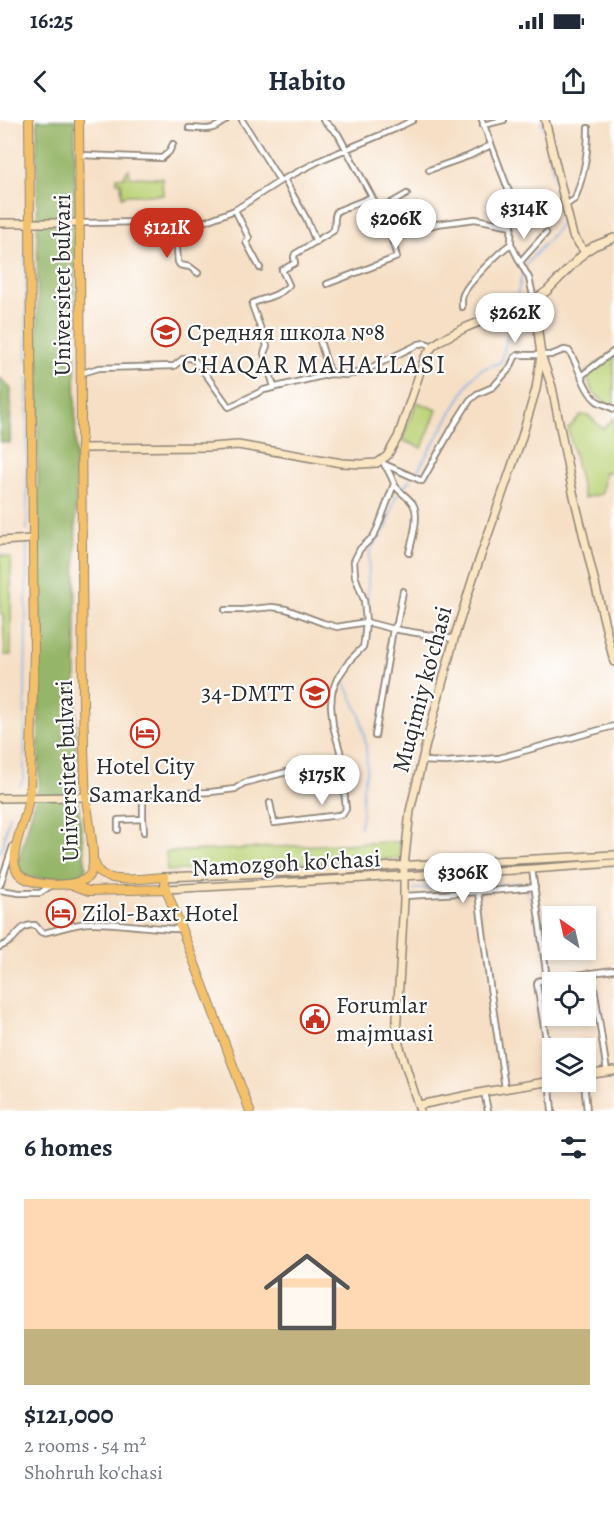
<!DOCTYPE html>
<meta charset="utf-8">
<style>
body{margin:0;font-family:Alegreya,serif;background:#f2f2f3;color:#1f2937;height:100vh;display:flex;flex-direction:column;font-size:22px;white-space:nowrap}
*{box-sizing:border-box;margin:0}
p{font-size:20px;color:#747a83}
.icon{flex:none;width:33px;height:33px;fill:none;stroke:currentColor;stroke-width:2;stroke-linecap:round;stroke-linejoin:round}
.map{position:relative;height:991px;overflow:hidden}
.sheet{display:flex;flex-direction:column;background:#fff;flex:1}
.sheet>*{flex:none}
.needle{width:39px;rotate:326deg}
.buttons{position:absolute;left:542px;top:786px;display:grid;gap:12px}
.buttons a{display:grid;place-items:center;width:54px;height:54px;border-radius:0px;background:#fff;box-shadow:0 3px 9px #0003;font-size:30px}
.price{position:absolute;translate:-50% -51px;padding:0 14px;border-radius:21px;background:#fff;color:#222;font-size:20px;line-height:39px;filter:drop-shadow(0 2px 3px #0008)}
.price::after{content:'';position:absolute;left:50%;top:36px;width:18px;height:14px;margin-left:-9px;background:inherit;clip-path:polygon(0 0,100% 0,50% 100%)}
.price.active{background:#c8321e;color:#fff}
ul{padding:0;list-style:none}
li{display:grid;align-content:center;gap:12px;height:318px;padding:0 24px}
li span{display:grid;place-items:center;height:186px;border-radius:0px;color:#555}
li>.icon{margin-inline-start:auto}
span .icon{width:108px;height:108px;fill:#fffc;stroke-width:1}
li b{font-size:26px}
h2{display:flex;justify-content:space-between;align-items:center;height:72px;padding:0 24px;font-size:26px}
.status{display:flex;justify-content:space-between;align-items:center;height:42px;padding:0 30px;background:#fff;direction:ltr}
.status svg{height:16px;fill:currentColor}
header{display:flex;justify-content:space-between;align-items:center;height:78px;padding:0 24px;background:#fff;font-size:27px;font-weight:700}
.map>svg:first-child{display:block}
.green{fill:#bcd378;stroke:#747f52;stroke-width:1.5}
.forest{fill:#95b568;stroke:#60704a;stroke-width:1.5}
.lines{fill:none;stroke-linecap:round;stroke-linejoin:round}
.stream{stroke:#75ace4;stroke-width:1.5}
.street-casing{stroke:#908578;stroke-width:8}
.secondary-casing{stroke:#908578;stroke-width:10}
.primary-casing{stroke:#908578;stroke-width:10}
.street{stroke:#fff;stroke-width:4.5}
.secondary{stroke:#fbe6c3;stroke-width:7}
.primary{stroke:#f4c16a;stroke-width:8}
.labels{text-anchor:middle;stroke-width:4.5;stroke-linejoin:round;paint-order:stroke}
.street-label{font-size:24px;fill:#2b2b2b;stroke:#fff}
.poi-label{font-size:24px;fill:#2b2b2b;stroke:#fff;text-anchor:start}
.neighbourhood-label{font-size:26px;letter-spacing:1.5px;fill:#2b2b2b;stroke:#fff}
</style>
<div class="status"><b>16:25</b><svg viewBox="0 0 49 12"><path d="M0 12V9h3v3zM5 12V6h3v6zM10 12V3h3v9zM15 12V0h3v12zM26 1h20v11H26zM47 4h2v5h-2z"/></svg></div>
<header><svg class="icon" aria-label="back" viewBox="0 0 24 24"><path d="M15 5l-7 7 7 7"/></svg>Habito<svg class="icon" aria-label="share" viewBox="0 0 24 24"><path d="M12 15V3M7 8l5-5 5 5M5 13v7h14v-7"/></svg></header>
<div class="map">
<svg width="614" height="991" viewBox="0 0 614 991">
<rect width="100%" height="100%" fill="#fff"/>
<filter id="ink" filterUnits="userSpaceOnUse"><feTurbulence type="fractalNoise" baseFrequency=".0167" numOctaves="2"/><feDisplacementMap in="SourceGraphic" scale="12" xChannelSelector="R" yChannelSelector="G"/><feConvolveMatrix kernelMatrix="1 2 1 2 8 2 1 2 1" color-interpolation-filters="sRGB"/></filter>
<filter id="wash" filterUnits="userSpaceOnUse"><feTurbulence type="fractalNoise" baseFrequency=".008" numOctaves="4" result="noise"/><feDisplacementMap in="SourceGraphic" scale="24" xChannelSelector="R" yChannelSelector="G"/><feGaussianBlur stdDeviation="1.35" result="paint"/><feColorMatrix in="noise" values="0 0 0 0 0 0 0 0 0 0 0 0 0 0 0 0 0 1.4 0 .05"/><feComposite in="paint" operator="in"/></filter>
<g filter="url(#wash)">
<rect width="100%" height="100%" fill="#f6dfc5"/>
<!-- green -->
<path class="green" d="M129,49l1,8 32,1 1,17h-37l-4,2 -1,-15h-4v-5h8v-3z
M614,231v55c-21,-10 -22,-12 -28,-34z
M417,282l20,8 -15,38 -20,-8z
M581,295l8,1 14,13 11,-11v53l-9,1 -3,22 -18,4 -16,-69z
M0,435l11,3v97h-6l-2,-41 -3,-1z
M400,722l-1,17 -43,1 -189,11 -1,-19c78,-3 156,-8 234,-10z"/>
<!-- forest -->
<path class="forest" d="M37,0h38l1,665 10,83c-2,4 -2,5 -6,7 -5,3 -44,4 -50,3 -7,-2 -10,-9 -12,-15l21,-78z
M0,258l11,11 -1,54 -10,-1z"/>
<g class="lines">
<!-- stream -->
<path class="stream" d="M541,0l3,9
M25,120l2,122
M525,146l28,-32 11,-15 -18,-79
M515,184l8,-34
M540,188v-2l3,-1
M27,257v153
M415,355l56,-96 9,-9 21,-8 11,-46
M403,368l7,-8
M367,493v-14l3,-49 17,-24 8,-28 3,-4
M20,666l4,-8 3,-234
M360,707l2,-11 1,-28 4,-18 -1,-26 -6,-29 -17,-36 11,-17 9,-8 3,-7 2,-19
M0,732l3,-7 6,-30
M480,765l41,-2 1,3
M414,769l58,-3
M525,770l5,9"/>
</g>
</g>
<g filter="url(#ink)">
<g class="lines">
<!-- street casing -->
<g class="street-casing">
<path id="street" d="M242,0l38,61
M323,0l15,14 41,76 13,29 28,-10 17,-5 38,-5 37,7
M482,0l29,77 1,8 -1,39 9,18 9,16 5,22
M483,5l21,-5
M189,8c18,1 22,4 37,-8
M81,35l81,3 7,-6 4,-8
M429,50l40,-14 22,-11
M284,59l22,39 10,24
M566,85l9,-6c9,-25 13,-44 13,-71
M235,90l14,28 -3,4 14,26
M379,90l28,-16
M175,101l3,41 2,3 10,2 8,6
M81,103l125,-2 29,-11 45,-29 43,-22 72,-30 18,-9
M520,142l26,-29
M327,164l68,-26 2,-1 -5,-18
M462,187c0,-4 -1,-10 2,-14 4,-10 38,-44 47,-49
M317,211l13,43
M82,253l17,-5 75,-2 10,-8h6l4,2 13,16 22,31 35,-17 66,-16 16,1 16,-3 57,-28 6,-1 8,3
M581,256l33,-25
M274,267l-10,-34 3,-7 -15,-41 1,-2c12,-5 28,-8 36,-18l-7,-15 13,-7 -1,-6 1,-3 38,-23c4,-5 -1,-11 4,-20l35,-14
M384,344l38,17 32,-56 16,-25 7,-6 16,-7 17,-19 5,-11 3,-2h33l13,-5 5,1c9,13 15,40 28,50 5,3 12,5 17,8
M385,346c5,6 7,14 11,21 5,6 13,11 17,17 7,12 -1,36 -4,49
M225,490h18l29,-3 14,2 37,14 14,4 29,-5 27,7 61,10
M375,616l18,-107 4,-5 6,-33
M422,641l24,1 53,-4 115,-32
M86,677l125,-5 24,-3 9,-6 43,-11 54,-6
M270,683l4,20 65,-8 4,-1 3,-5 -6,-58 -7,-25 -2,-20 1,-14 5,-13 13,-19 13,-13 1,-5 2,-20 -2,-22 -9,-24 -1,-15 6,-12 13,-12 5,-10 16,-43
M143,699l1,13
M118,710v-10l25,-1v-16
M532,749l15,110 -9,2 -1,3 8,49 7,78
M474,752l2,15 2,5 12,95 15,101
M0,765l13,-39
M0,770l19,3h21l12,-8
M404,776l74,-4 57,-5
M0,827c3,-2 7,-3 9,-5 11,-8 10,-17 26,-17l6,7 2,1c15,-3 33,-10 47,-10 31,-1 60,6 91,6
M592,854l15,98
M547,859l67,-9
M584,962l3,29
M484,972l4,19"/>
</g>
<!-- secondary casing -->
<g class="secondary-casing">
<path id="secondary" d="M545,0l28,116 12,16
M0,103h81
M534,180l7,55 11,32 20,101 42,174
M81,328l129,-1 28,-2 104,18 19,1 16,-1 10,-7 11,-19 27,-80 8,-11 8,-6 26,-13 67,-27 13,-9 38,-39 9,-6 20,-8
M0,421l32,-2
M0,678l86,-1
M164,757l181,-7 49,-4 220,-11
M166,769l366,-20 82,-6
M585,955l29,-4
M419,985l65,-13 68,-11
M420,991l-24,-76 8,-134v-35l6,-55 16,-67 28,-105 19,-61 48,-138 15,-51 5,-34"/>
</g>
<!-- primary casing -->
<g class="primary-casing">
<path id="primary" d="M29,0l5,531 -4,138c-1,8 -2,15 -4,23 -4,16 -16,41 -10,57 6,19 58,19 71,9 2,-2 4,-5 5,-8 4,-13 -4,-55 -6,-72 -2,-32 -2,-64 -3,-96l-4,-582
M94,741c1,3 2,6 4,9 9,15 50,8 66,7l2,12 42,109 42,113
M70,764l19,7 77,-2"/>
</g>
<!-- street -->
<use href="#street" class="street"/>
<!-- secondary -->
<use href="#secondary" class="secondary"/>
<!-- primary -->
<use href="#primary" class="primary"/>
</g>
</g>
<!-- icons -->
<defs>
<g id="school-ring" transform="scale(1.5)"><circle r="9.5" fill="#fff" stroke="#c8321e" stroke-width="1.5"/><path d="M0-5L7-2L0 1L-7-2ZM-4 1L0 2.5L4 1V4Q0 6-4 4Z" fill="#c8321e"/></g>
<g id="hotel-ring" transform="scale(1.5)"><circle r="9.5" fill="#fff" stroke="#c8321e" stroke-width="1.5"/><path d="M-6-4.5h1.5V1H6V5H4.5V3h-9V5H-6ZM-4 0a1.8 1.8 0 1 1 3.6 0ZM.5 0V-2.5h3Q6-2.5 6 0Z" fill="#c8321e"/></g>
<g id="civic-ring" transform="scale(1.5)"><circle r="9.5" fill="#fff" stroke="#c8321e" stroke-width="1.5"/><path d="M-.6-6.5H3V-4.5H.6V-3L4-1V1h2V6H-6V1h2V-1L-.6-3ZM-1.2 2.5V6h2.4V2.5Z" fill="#c8321e"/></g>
</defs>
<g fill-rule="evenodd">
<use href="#school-ring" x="166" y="212"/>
<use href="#school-ring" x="315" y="573"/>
<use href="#hotel-ring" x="145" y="613"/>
<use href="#hotel-ring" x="61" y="793"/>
<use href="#civic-ring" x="315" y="899"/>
</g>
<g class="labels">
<!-- street labels -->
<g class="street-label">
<text transform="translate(62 165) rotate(-90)" y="8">Universitet bulvari</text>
<text transform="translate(422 569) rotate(-75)" y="8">Muqimiy ko'chasi</text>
<text transform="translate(67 651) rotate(-92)" y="8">Universitet bulvari</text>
<text transform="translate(286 743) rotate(-3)" y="8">Namozgoh ko'chasi</text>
</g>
<!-- poi labels -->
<g class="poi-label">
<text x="187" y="220">Средняя школа №8</text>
<text x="294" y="581" text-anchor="end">34-DMTT</text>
<text x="145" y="654" text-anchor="middle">Hotel City<tspan x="145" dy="28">Samarkand</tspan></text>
<text x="82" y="801">Zilol-Baxt Hotel</text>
<text x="336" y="893">Forumlar<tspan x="336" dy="28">majmuasi</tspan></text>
</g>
<!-- neighbourhood labels -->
<g class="neighbourhood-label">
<text x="314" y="253">CHAQAR MAHALLASI</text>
</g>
</g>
</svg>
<div class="buttons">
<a><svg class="needle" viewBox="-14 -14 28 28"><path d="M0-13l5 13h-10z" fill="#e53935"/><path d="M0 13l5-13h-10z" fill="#747a83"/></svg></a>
<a><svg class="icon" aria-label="locate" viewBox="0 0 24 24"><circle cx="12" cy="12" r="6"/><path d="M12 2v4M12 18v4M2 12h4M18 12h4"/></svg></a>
<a><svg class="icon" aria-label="layers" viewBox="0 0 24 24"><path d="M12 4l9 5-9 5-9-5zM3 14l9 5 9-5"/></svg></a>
</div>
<b class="price" style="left:524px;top:120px">$314K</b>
<b class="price" style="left:396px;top:130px">$206K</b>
<b class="price active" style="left:167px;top:139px">$121K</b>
<b class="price" style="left:515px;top:224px">$262K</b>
<b class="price" style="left:322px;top:686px">$175K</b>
<b class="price" style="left:463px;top:784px">$306K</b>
</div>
<section class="sheet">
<h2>6 homes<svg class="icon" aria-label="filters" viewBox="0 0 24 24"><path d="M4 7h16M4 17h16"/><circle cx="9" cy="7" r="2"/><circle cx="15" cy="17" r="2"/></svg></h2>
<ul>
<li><span style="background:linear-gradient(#ffd9b3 70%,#c2b280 0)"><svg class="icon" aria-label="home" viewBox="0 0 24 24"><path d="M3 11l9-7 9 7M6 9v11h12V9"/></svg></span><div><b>$121,000</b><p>2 rooms · 54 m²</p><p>Shohruh ko'chasi</p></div></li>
</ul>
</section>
